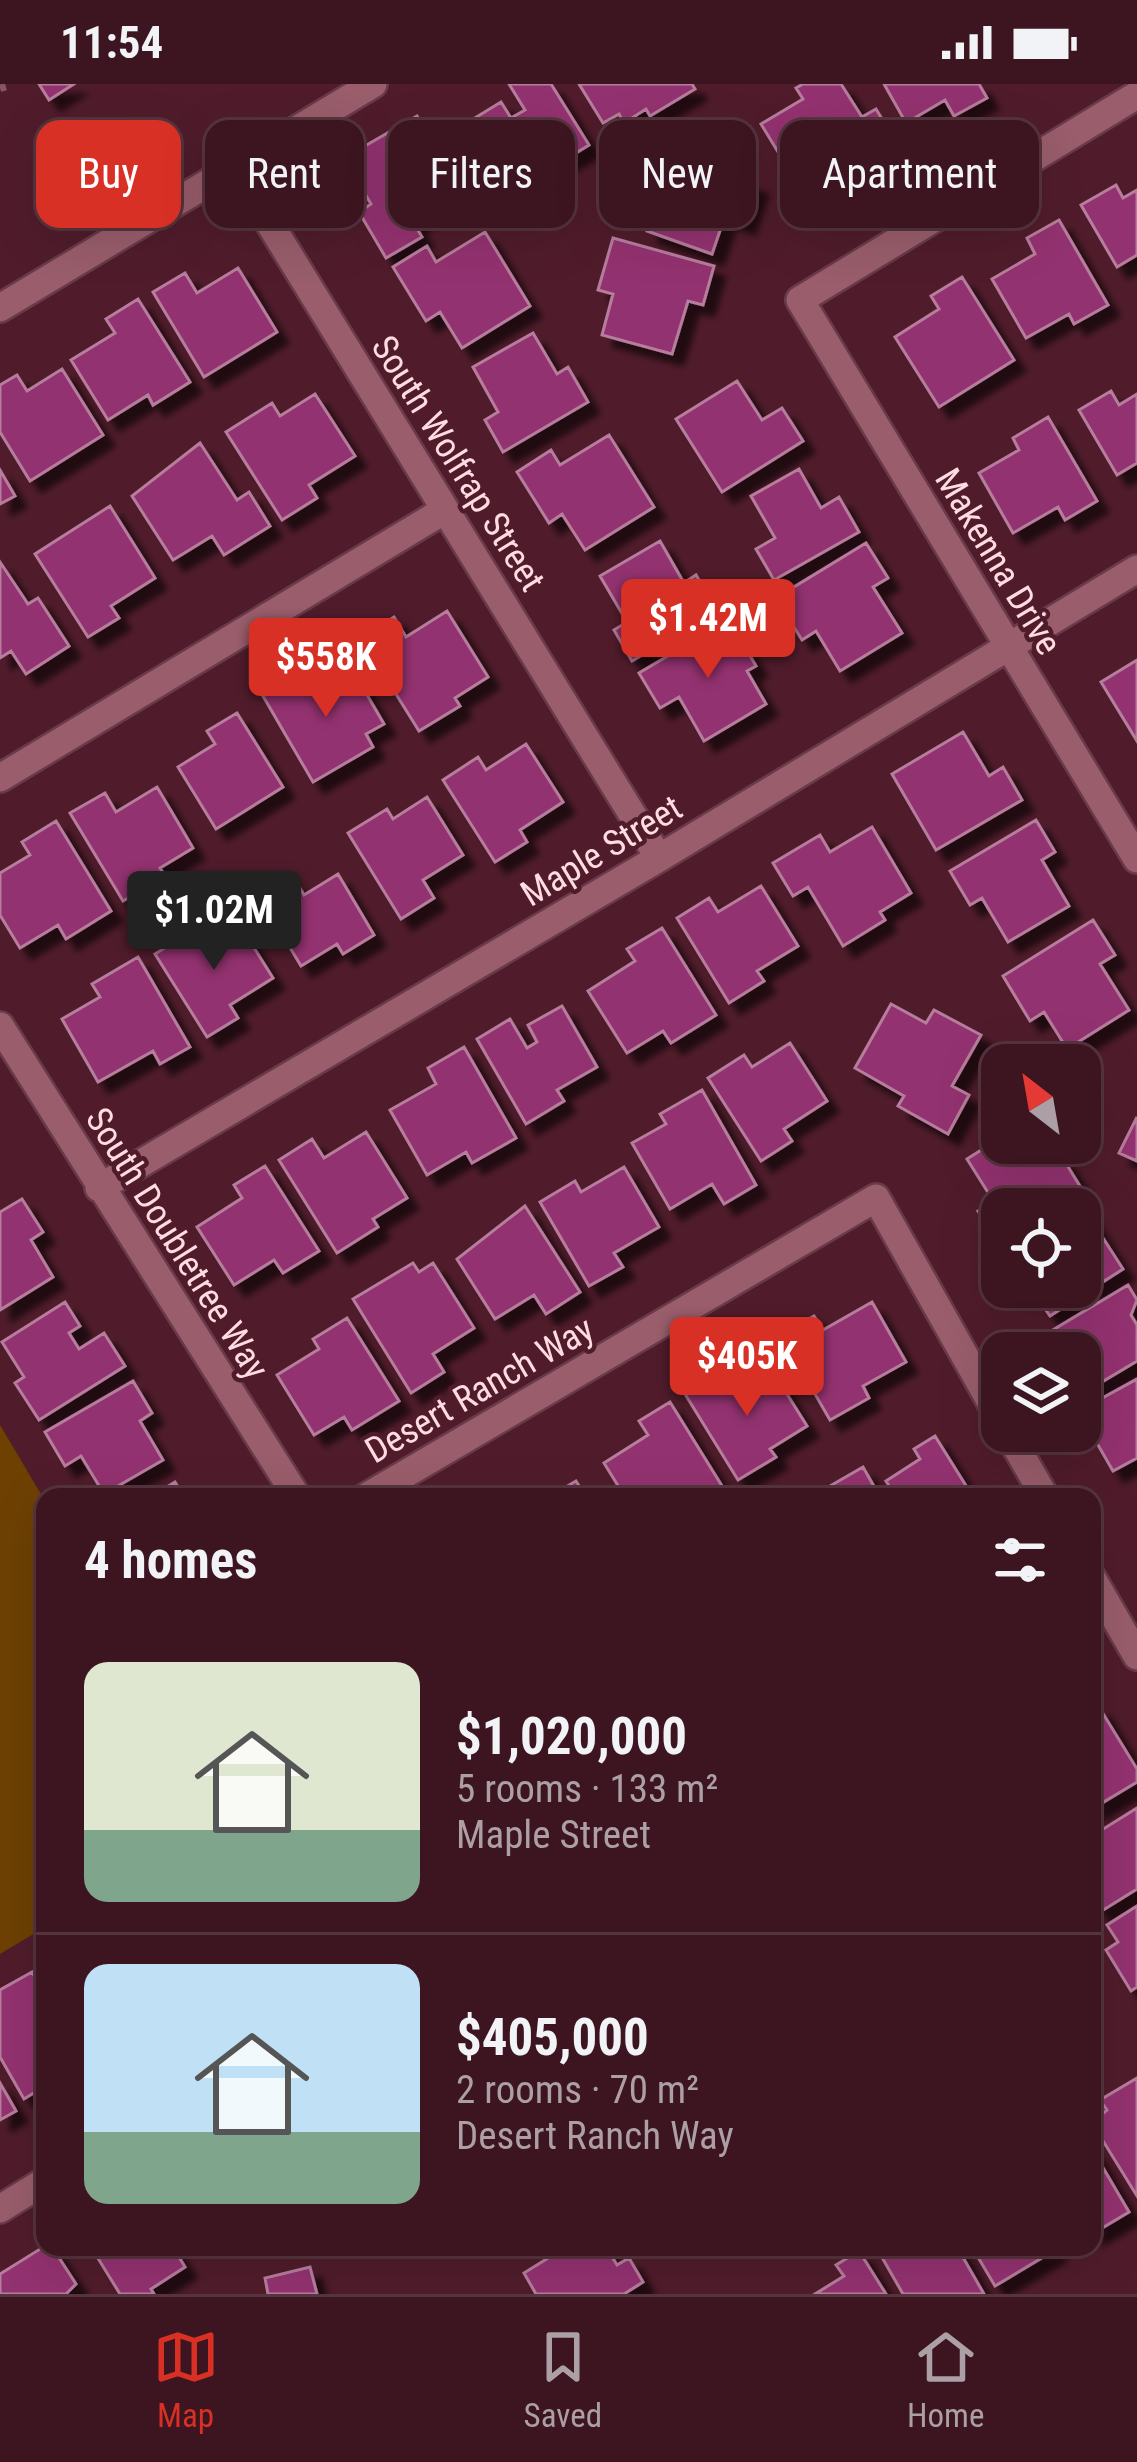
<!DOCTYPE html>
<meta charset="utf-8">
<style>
body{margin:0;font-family:"Roboto Condensed",sans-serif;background:#431e29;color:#f1f3f6;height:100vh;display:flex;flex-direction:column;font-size:45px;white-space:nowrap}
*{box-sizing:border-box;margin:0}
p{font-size:39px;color:#ac9fa5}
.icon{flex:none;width:66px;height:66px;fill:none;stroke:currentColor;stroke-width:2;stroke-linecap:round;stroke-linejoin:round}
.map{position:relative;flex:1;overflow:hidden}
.sheet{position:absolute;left:36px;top:1404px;width:1065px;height:768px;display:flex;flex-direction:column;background:#3c1520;border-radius:24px;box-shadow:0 12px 48px #0002,0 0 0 3px #55343e}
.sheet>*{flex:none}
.hud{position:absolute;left:36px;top:36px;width:1065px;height:108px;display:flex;gap:24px}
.needle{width:78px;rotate:329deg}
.fabs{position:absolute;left:981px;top:960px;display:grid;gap:24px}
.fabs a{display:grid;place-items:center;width:120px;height:120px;border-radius:24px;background:#3c1520;box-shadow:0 12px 48px #0002,0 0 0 3px #55343e;font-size:60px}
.price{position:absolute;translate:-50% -102px;padding:0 27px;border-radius:12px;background:#d93025;color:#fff;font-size:39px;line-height:78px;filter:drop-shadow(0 3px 6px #0008)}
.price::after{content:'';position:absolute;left:50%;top:72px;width:36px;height:27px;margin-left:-18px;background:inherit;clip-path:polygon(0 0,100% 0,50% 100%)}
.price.active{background:#222;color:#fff}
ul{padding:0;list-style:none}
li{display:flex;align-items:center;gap:36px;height:300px;padding:0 48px}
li+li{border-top:3px solid #55343e}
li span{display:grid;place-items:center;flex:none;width:336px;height:240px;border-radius:24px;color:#555}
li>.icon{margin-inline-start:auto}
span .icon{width:144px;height:144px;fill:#fffc;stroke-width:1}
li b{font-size:51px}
h2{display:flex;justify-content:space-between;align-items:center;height:144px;padding:0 48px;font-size:51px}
.tag{padding:0 42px;border-radius:24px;background:#3c1520;box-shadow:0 12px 48px #0002,0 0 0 3px #55343e;font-size:42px;line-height:108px}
.tag.active{background:#d93025;color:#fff}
.status{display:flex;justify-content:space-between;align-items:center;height:84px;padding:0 60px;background:#3c1520;direction:ltr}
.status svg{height:33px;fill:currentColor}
.tab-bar{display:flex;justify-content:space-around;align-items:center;height:168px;border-top:3px solid #55343e;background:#3c1520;font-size:33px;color:#ac9fa5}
.tab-bar a{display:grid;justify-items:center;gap:6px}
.tab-bar .active{color:#d93025}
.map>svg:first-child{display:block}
.green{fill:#6e4103}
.building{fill:#93306f;stroke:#b67d9c;stroke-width:3;filter:url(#shadow)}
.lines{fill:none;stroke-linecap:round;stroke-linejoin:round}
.street-casing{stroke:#693a49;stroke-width:32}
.path{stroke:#865763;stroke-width:6;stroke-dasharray:9 6;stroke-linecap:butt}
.street{stroke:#995d6b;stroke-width:27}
.labels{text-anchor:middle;stroke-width:9;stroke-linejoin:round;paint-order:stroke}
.street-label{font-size:36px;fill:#ffdbe2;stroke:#501c2b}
</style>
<div class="status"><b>11:54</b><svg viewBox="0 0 49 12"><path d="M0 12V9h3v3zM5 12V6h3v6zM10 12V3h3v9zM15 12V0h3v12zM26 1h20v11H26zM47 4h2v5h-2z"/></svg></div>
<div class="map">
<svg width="1137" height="2210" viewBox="0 0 1137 2210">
<defs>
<filter id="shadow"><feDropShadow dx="11" dy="11" stdDeviation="3" flood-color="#0009"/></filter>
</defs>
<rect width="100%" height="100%" fill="#501c2b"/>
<!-- green -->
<path class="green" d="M0,1341l45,76v426l-45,27z"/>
<!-- building -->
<path class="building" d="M39,0h35l-25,16z
M509,0h42l38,61 -75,46 -44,-70 31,-19 10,16 14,-8z
M579,0h113l3,5 -45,27 -4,-7 -22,14 -5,-9 -16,9z
M803,0h38l21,33 14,-8 20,33 -46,28 -9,-13 -44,26 -36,-59 42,-25 -7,-11z
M884,0h95l8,14 -33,18 -9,-16 -39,23z
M417,32l45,78 -49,28 9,15 -36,21 -27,-46 12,-8 -27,-46z
M672,71l85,29 -13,39 -19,-7 -13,38 -65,-23z
M1116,101l7,13 14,-8v65l-20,12 -36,-62z
M1059,136l49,85 -34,19 -5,-10 -43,24 -34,-59 43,-25 -8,-16z
M485,148l45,74 -68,42 -22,-36 -14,9 -33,-54 34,-21 9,16z
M613,154l101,28 -11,39 -15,-4 -16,53 -70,-19 11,-41 -15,-4z
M238,184l39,64 -73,45 -51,-85 32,-19 12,20z
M962,193l52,83 -75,47 -44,-70 44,-28 -8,-13z
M138,215l52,83 -37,23 -5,-10 -40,25 -37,-60 44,-27 -9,-14z
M533,249l24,41 11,-7 20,35 -85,50 -18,-32 13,-8 -25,-45z
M62,285l41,66 -73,46 -30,-49v-47l17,-10 10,16z
M737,297l25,39 20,-12 21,33 -81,51 -46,-73z
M1111,307l8,14 18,-11v69l-20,12 -38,-65z
M315,310l40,62 -46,29 8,13 -35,22 -56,-88 46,-29 8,13z
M1048,333l49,84 -32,19 -7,-13 -45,26 -34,-60 40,-23 -6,-12z
M609,351l45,72 -69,43 -23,-36 -13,9 -32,-51 34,-22 9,15z
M200,359l37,57 12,-8 21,34 -46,29 -12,-19 -39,24 -41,-64z
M799,385l22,39 18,-11 20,35 -85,48 -18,-31 19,-11 -24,-42z
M0,386l15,26 -15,8z
M110,422l45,72 -44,28 8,12 -31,19 -53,-83z
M660,457l24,42 12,-8 21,36 -85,50 -18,-31 13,-8 -27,-46z
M866,459l22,35 -15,9 29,46 -62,38 -24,-40 -14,9 -26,-42z
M0,478l28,42 10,-6 31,48 -43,28 -15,-23 -11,7z
M447,527l41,66 -33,21 5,8 -41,25 -58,-93 33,-21 12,20z
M729,536l27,46 -9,5 19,33 -62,37 -25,-44 -19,11 -21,-35z
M1137,576v81l-36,-59z
M349,580l35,60 -18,10 7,13 -60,35 -50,-86 33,-19 8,13z
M237,629l46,74 -67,42 -38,-62 37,-23 -8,-13z
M963,648l26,44 14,-9 19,33 -86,50 -44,-76z
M526,660l37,58 -43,28 7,12 -32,20 -52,-82 35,-23 8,13z
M157,703l36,61 -33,20 5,8 -42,25 -53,-88 35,-20 11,19z
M427,713l36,58 -40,25 11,18 -33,21 -53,-86 39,-24 6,10z
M1036,736l19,32 -13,8 27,46 -61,36 -26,-44 -12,7 -20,-34z
M56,737l55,90 -45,28 -8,-14 -38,23 -20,-33v-42l30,-18 -8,-13z
M872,743l39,66 -31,19 5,8 -42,26 -35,-59 -15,9 -20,-33 47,-28 10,17z
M338,790l36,61 -31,19 -6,-10 -36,22 -39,-65 34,-20 8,14z
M761,802l37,60 -41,25 7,10 -35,22 -52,-85 32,-20 9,14z
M236,835l37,59 -43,27 8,13 -31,19 -52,-83 37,-23 6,11z
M1093,836l22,35 -15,9 29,46 -62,39 -23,-37 -14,9 -27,-45z
M662,844l54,87 -45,28 -8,-12 -36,22 -39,-62 47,-30 -8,-12z
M138,873l52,90 -30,17 -7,-13 -55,31 -36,-63 38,-22 -8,-13z
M891,920l35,19 8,-13 47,25 -29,51 17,9 -21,39 -50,-28 6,-10 -49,-28z
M562,922l35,61 -40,23 7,11 -38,23 -49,-85 33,-20 17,29 10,-6 -9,-17z
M790,959l37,58 -43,28 8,12 -31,20 -53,-83 36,-23 8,12z
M464,963l52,91 -44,25 -6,-11 -39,23 -37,-65 46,-26 -8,-16z
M702,1006l54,95 -32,19 -12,-20 -42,25 -38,-66 34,-19 -6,-10z
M1137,1033v44l-18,-8z
M366,1048l41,66 -34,21 5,8 -41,26 -58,-93 33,-21 12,19z
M1002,1053v6h38l12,20 10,-6 21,34 -29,18h-52l-4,34 -20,-32 16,-9 -27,-43z
M265,1082l54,85 -36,22 -9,-13 -40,25 -37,-58 45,-29 -8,-13z
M624,1083l35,60 -45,26 9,14 -34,19 -49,-84 35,-21 6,11z
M22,1115l21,33 -12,8 22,37 -53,33v-98z
M525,1122l55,86 -34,22 -12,-19 -39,24 -38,-60z
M1083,1123l40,62 -73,47 -20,-29h50z
M413,1179l6,9 14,-9 41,65 -41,26 11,18 -33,21 -58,-94z
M1128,1201l9,15 -6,15 6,10v36l-57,34v-42h-36l-8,-13z
M65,1218l15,24 -11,7 10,16 25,-16 21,33 -86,54 -24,-37 9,-6 -22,-35z
M872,1218l34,60 -43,24 6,12 -39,22 -49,-85 33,-19 9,14z
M347,1234l52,83 -47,29 -8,-13 -30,18 -37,-60 42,-26 -6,-10z
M770,1283l37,59 -37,23 6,8 -38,23 -53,-86 35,-21 10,18z
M1137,1295v79l-24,13 -19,-33 7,-4 -15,-27z
M133,1297l19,32 -12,8 23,39 -59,34 -23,-38 -16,10 -20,-34z
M670,1318l52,84 -19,11h-78l-21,-34 44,-28 -9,-14z
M935,1352l38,61h-77l-10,-16 34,-22 -6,-10z
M863,1383l17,30h-69z
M576,1397l10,16h-37z
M175,1398l9,15h-34z
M1099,1623l38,62v13l-45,27v-97z
M1137,1724v81l-37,23 -8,-13v-63z
M1137,1822v81l-6,4 -25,-41 12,-8 -11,-17z
M32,1888l13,23v91l-21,13 -24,-42v-67z
M1137,1994v118l-45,-73 15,-13 -7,-10z
M0,1999l16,28 -16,9z
M1092,2065l37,63 -37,22z
M45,2162l7,1 24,37 -10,10h-66v-20z
M91,2163h82l12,20 -34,22 3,5h-34z
M566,2163h40l11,18 12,-7 14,24 -19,12h-88l-12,-21z
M876,2163h81l27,47h-81z
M972,2163h81l2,3 -60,36z
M859,2167l27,43h-71l29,-18 -8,-11z
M310,2183l7,27h-49l-3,-16z"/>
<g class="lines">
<!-- street casing -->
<g class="street-casing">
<path id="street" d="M1137,11l-337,205 337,559
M235,83l424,691
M0,224l373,-224
M0,694l445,-268
M0,942l297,471
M99,1104l560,-330 478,-289
M1007,1347l38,66
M366,1413l510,-299 126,224
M1092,1494l45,78
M0,2125l45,-28"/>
</g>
<!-- path -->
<path class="path" d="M2,0l2,7"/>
<!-- street -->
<use href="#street" class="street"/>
</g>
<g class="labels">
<!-- street labels -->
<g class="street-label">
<text transform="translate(459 379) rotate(58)" y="13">South Wolfrap Street</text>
<text transform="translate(999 477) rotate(59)" y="13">Makenna Drive</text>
<text transform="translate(601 766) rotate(-31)" y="13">Maple Street</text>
<text transform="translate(178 1159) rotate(58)" y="13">South Doubletree Way</text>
<text transform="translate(479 1305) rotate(-30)" y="13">Desert Ranch Way</text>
</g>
</g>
</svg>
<div class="fabs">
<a><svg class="needle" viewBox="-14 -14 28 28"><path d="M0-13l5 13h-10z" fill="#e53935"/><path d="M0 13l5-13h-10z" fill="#ac9fa5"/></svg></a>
<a><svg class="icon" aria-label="locate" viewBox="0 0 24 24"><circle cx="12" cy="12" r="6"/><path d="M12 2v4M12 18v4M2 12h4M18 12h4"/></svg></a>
<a><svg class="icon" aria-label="layers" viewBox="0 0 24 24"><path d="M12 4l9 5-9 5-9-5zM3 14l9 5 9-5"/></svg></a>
</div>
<b class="price" style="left:708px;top:597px">$1.42M</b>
<b class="price" style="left:326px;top:636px">$558K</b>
<b class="price active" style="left:214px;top:889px">$1.02M</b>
<b class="price" style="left:747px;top:1335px">$405K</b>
<div class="hud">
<a class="tag active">Buy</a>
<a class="tag">Rent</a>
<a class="tag">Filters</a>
<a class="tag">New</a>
<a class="tag">Apartment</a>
</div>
<section class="sheet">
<h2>4 homes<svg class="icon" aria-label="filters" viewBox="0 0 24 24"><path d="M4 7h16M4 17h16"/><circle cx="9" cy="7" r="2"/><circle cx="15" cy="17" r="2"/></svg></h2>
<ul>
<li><span style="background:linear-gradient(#dfe7d0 70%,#7fa58c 0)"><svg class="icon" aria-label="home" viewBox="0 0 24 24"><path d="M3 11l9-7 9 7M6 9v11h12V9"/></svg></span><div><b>$1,020,000</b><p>5 rooms · 133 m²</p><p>Maple Street</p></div></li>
<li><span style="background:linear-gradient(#bfe0f5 70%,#7fa58c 0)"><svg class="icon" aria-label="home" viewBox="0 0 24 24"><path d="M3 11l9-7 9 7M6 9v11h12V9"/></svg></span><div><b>$405,000</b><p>2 rooms · 70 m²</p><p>Desert Ranch Way</p></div></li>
</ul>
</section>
</div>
<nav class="tab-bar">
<a class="active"><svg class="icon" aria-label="map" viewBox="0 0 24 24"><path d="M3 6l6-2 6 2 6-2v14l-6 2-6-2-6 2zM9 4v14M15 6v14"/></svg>Map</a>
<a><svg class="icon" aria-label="saved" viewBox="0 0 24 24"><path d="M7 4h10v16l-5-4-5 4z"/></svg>Saved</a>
<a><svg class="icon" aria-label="home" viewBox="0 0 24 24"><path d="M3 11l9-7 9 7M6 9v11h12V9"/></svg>Home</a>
</nav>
